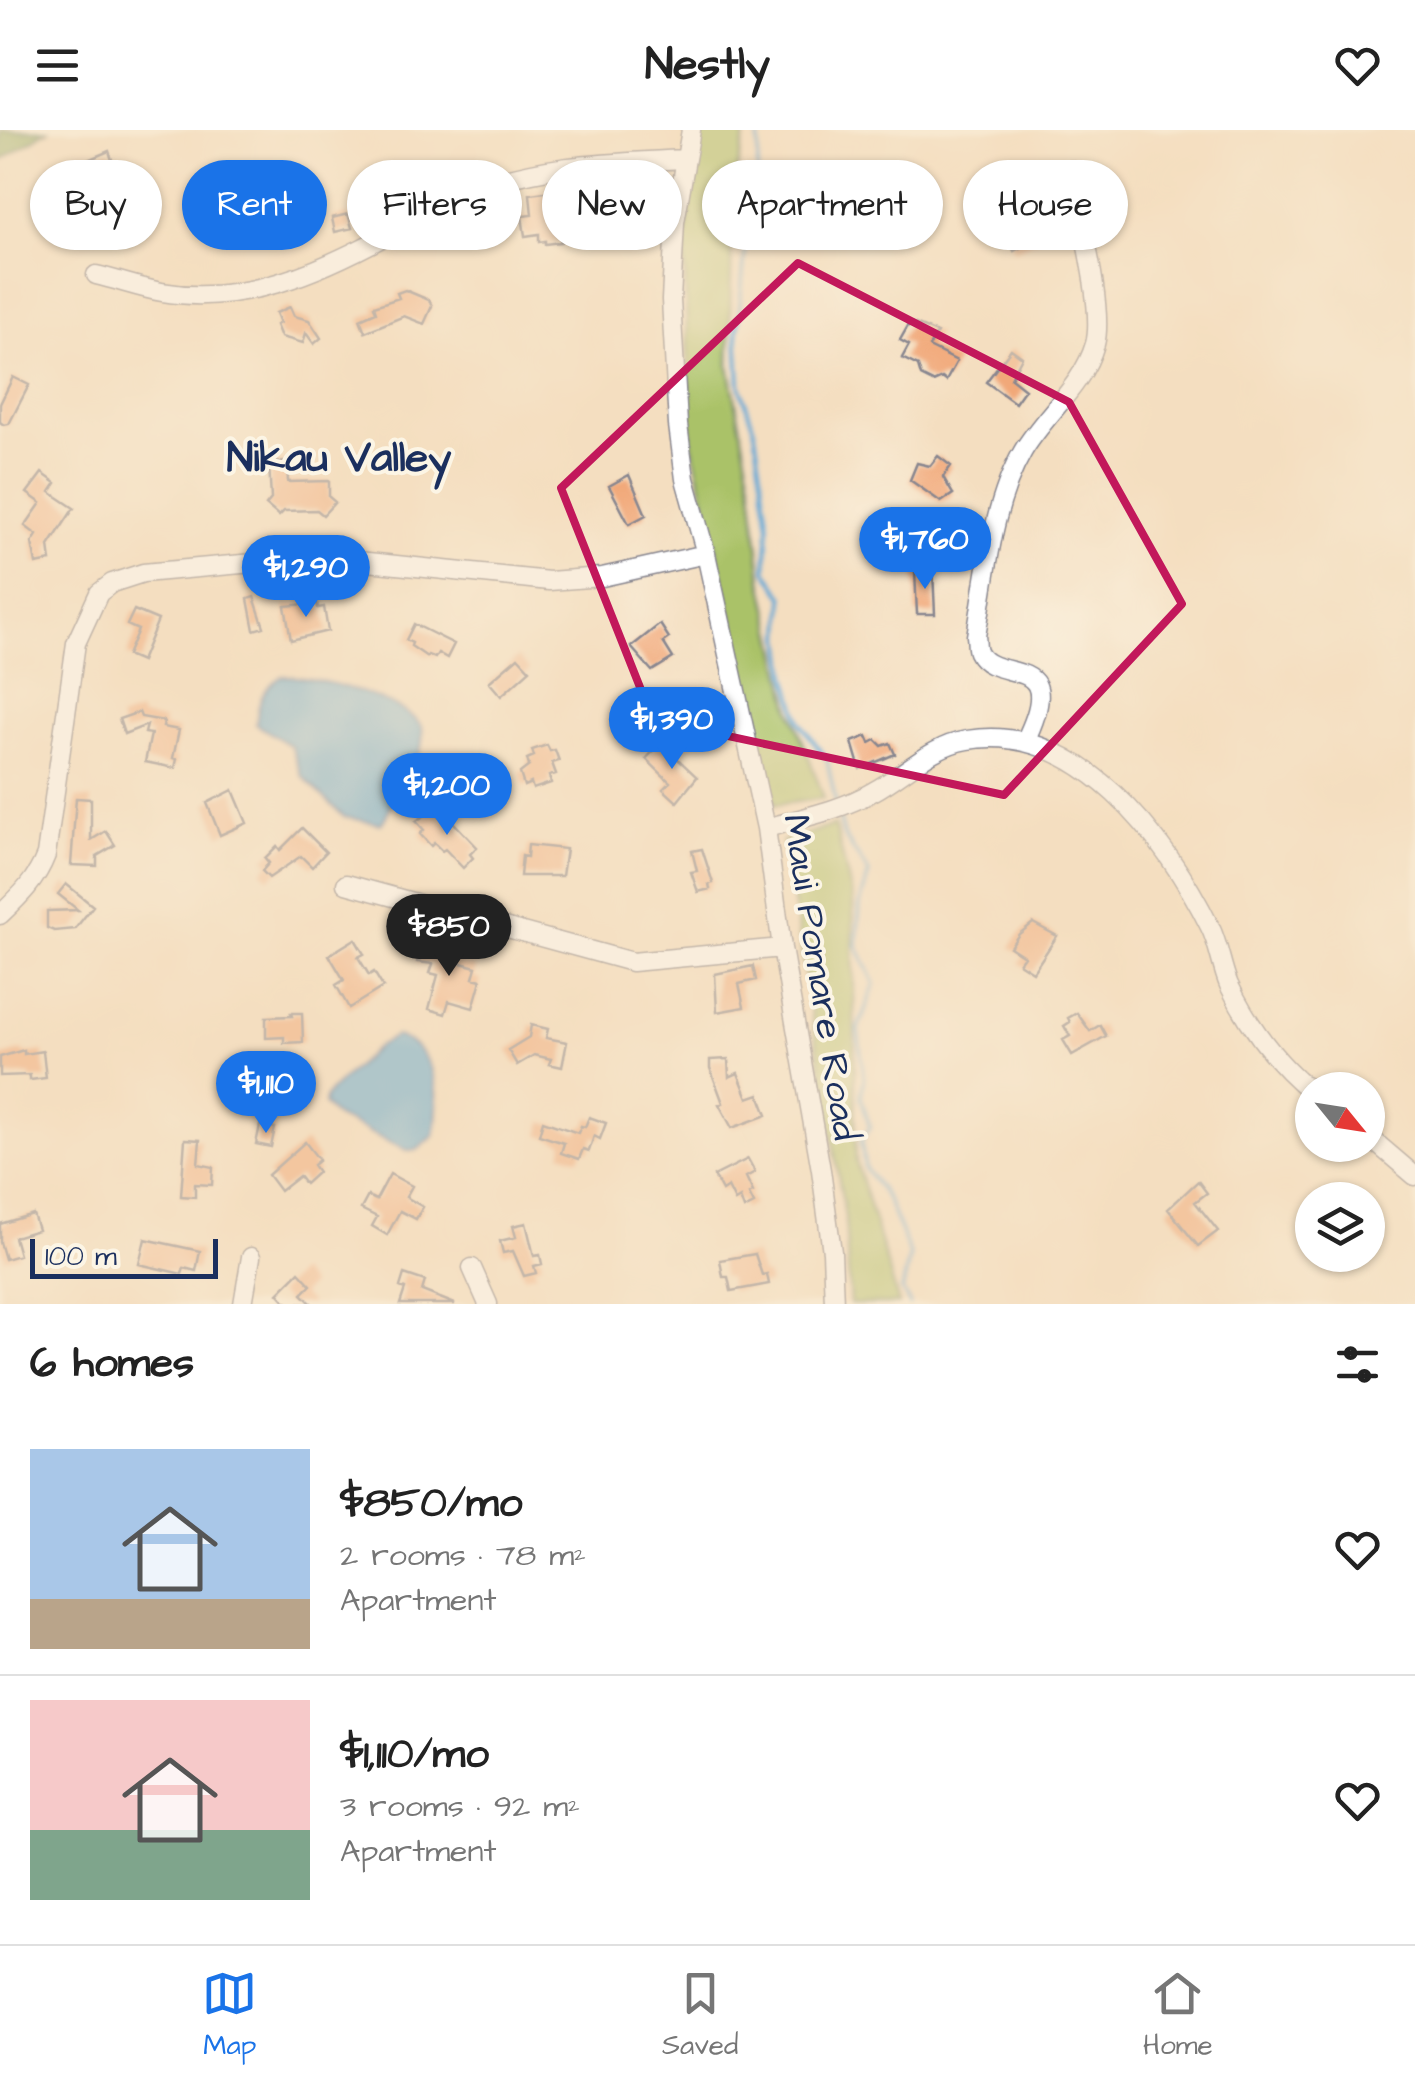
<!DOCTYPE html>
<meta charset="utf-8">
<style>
body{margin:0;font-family:"Architects Daughter",sans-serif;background:#f6f6f6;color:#222;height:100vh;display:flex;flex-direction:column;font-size:38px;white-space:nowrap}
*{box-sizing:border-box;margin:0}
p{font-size:32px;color:#767676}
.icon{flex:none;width:55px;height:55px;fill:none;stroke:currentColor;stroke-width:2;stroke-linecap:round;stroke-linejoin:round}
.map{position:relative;height:1174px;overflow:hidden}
.panel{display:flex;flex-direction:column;background:#fff;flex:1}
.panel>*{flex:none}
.top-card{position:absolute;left:30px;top:30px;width:1355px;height:90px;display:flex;gap:20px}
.needle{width:65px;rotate:120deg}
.tools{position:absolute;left:1295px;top:942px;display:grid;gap:20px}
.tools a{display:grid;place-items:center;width:90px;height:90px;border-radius:50%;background:#fff;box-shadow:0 2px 8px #0004;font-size:50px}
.scale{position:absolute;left:30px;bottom:25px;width:188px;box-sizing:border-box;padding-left:10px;border:5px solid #1b2f5e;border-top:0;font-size:28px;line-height:35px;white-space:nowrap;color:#1b2f5e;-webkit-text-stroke:8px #fcf5e5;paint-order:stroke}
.price{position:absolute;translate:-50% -85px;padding:0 22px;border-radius:35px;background:#1a73e8;color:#fff;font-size:32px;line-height:65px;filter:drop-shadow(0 2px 5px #0008)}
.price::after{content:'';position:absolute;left:50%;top:60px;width:30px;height:22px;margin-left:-15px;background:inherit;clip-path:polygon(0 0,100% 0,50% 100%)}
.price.selected{background:#222;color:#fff}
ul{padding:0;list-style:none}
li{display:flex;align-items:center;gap:30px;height:250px;padding:0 30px}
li+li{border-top:2px solid #e0e0e0}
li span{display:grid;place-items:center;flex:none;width:280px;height:200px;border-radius:0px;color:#555}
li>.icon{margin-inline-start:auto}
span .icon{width:120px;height:120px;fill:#fffc;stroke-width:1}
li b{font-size:42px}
h2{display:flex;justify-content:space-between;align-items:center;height:120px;padding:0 30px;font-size:42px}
.tag{padding:0 35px;border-radius:45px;background:#fff;box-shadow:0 2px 8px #0004;font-size:35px;line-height:90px}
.tag.selected{background:#1a73e8;color:#fff}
header{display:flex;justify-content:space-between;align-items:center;height:130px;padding:0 30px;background:#fff;font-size:45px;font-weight:700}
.tab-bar{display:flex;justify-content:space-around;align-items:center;height:140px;border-top:2px solid #e0e0e0;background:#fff;font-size:28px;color:#767676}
.tab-bar a{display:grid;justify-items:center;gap:5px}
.tab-bar .selected{color:#1a73e8}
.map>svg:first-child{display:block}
.green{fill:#aac267;stroke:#627862;stroke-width:2.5}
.forest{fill:#87a85c;stroke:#516c5d;stroke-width:2.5}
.water{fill:#5da8d5;stroke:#3c6c9a;stroke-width:2.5}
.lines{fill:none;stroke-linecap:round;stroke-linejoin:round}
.stream{stroke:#5da8d5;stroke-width:4}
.building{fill:#f1a879}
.minor-casing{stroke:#88868f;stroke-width:21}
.minor{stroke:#fff;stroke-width:18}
.marked{fill:none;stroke:#c2185b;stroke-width:8;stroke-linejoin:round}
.labels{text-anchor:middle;stroke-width:8;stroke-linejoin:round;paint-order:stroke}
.street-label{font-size:38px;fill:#1b2f5e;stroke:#fcf5e5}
.quarter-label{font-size:42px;font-weight:bold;fill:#1b2f5e;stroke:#fcf5e5}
</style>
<header><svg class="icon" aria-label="menu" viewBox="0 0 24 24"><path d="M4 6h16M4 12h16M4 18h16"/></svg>Nestly<svg class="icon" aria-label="heart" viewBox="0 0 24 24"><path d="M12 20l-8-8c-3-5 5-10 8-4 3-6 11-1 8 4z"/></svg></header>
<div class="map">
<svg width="1415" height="1174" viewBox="0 0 1415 1174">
<rect width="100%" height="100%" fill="#fcf5e5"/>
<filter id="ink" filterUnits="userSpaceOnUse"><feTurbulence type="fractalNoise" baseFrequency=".01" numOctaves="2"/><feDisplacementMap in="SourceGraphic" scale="20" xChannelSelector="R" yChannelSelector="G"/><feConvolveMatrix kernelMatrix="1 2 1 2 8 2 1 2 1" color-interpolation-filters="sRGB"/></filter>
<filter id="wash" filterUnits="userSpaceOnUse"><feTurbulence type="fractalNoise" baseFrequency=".0048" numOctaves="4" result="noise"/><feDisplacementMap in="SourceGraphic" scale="40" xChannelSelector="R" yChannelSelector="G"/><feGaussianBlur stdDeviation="2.25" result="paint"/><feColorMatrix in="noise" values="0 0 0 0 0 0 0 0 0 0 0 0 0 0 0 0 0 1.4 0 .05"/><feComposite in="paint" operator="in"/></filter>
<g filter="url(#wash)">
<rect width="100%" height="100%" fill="#f4dec0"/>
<!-- green -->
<path class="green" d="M702,0h44l-13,59 -4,177 23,122 10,92 28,127 34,91 -49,7 -84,-365 -8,-219z
M835,695l18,74 3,262 43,143h-49l-5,-87 -62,-376z"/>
<!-- forest -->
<path class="forest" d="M0,0h48l-48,32z"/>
<!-- water -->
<path class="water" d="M282,546c35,0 120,23 140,51 4,32 -17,49 -30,75 -4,9 -5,15 -11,22l-37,-7 -42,-41 -11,-30 -35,-22c3,-23 4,-34 26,-48z
M396,906c42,13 45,63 38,100l-17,14h-11l-70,-33 -12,-12 1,-7 6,-8 48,-45z"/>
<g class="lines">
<!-- stream -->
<path class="stream" d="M759,0l-2,58 -12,66 -8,79 3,52 15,47 14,94 -3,44 18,27 -2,40 5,38 13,47 27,38 9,43
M838,682l6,24 25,37 -9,31 -3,41 18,39 -17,45 6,49 -3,19 9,30 -9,14 4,27 22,31 23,55 -8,37 8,13"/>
</g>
<g id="blocks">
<!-- building -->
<path class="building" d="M109,21l10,30 -19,5 -4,-12 -21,4 -4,-11z
M560,60l5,44 -5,1 1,7 -16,2v-3l-6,1v-8l-14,2 -3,-20 10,-1 -2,-21z
M1007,77l14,26 18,-9 6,11 -31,16 -18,-39z
M348,84l4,14 -17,4 -3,-14z
M622,84l1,22 -16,1 -2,-22z
M405,160l24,10 3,6 -8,18 -20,-8 -39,16 -5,-13 16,-7 -2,-6 25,-8 -2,-5z
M290,177l4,9 15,4 12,18 -7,6 -8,-11 -3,10 -22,-6 -5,-12 4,-2 -4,-10z
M913,193l24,10 -8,14 28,14 -11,20 -4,-3 -9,4 -12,-6 -3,-10 -16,-8 7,-13 -9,-5 8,-14z
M1011,219l11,8 -11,21 14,11 -10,14 -29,-21z
M13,247l16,8 -20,39 -5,1 -4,-3v-18z
M938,326l13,10 -8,11 10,17 -12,8 -31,-22 7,-17 13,3z
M287,332l1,20 41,-1v16l6,5 -12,13 -6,-5 -33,1 -5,5 -13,-11 5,-6 -2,-36z
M42,343l14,10 -6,9 24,16 -25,38 2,15 -15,3 -4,-21 5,-8 -12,-9 16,-23 -14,-10z
M629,345l17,40 -17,9 -20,-38z
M933,440l2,44h-18l-2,-43z
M254,467l10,30 -10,3 -6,-31z
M317,473l1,5 6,-1 4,24 -37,9 -6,-34z
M134,480l24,10 -17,41 -14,-6 11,-25 -11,-5z
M414,494l40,20 -7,14 -9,-5 -3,5 -7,-3 -1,2 -16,-11 1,-3 -6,-3z
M660,494l9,14 -6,4 10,16 -21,13 -21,-24z
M518,527l12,13 -29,26 -12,-14z
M139,582l2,5 23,4 -1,6 16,3 -6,28 4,1 -2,9 -30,-6 6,-28 -6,-1 2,-8 -23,9 -5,-15z
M637,589l13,1 -1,16h-13z
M867,606l3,7 6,-3 6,6 8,-3 5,11 -35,15 -8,-27z
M661,613l36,34 -20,25 -14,-13 7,-7 -24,-23z
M547,615l3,6 5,-1 4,11 -7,2 4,11 -7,2 2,7 -18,6 -2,-6 -7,3 -4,-13 9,-7 -2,-7 7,-3 -2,-6z
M233,660l14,33 -27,12 -13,-32z
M76,668l15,1v41l15,-9 9,14 -18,11v10l-26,-1z
M434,680l14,14 4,-3 25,26 -7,7 3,4 -10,10 -18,-19 -3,2 -8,-8 -3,3 -11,-12 4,-4 -8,-9z
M302,698l24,24 -14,15 -11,-11 -32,22 -7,-7 7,-8 -4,-5 12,-12 3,4z
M528,715l38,4 -4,27h-42l2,-20 5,1z
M702,719l11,34 -4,1 1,5 -12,3 -7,-20 6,-1 -5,-20z
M66,754l27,22 -18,23 -21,2 -7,-3v-17l31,-1 -20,-16z
M1033,793l24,13 -24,36 -14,-9 5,-7 -14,-9 9,-13z
M430,806l12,3 -4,18 38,10 -3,11 8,2 -8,28 -24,-7 -4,13 -16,-5 9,-34 -8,-2 3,-9 -16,-2 2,-15 8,1z
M355,809l9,15 -6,3 11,18 5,-3 9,15 -34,21 -13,-23 8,-5 -15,-25z
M753,836l3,14 -17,4 5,23 -27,5 -2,-38z
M291,883h11l1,29 -19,1v-6l-18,1v-21l26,-1z
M1077,883l13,18 10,-6 6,11 -34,19 -9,-15 7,-4 -6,-10 6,-4 -2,-4z
M531,895l17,4 -2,9 21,4 -5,25 -13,-3 2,-5 -17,-4 -17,10 -9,-15 21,-13z
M24,920v4l19,-3 3,27 -16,2v-5l-30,1v-19z
M728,929l1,18 9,-4 10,25 11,-4 8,21 -35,13 -13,-24 4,-1 -13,-35v-8z
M589,987l17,6 -6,16 -6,-3 -5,15 -6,-2 -4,10 -18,-6 3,-10 -25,-8 4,-14 35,12 3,-7 4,1z
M260,995l15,3 -4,19 -15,-3z
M185,1009l15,1 -2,24 15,3 -1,18 -17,-1v13l-14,-1z
M305,1012l14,18 -6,5 5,7 -13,12 -6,-8 -19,15 -12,-16z
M748,1029l7,13 -9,5 7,15 -4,2 5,10 -10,5 -4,-11 -5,3 -7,-14 -6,4 -8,-15z
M390,1044l22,12 -6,11 17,10 -7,12 -16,-8 -13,24 -15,-9 5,-9 -16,-8 7,-13 8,4z
M1198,1051l9,12 -12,9 23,29 -20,15 -30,-37z
M33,1084l5,16 -24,7 5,18 -14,4 -5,-17v-18z
M526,1093l8,33 6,-1 2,9 -8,2 2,7 -12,3 -11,-25 -10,2 -3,-12 16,-4 -3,-11z
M145,1109l55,12 -4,20 -12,-3 -2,6 -43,-10z
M755,1124l7,21 5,-1 2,10 -38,7 -3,-14h-5l-3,-17z
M299,1142l12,13 -9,9 10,10h-24l-10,-11z
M404,1144l21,7 -3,10 33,13h-55l5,-15 -5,-2z"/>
</g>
</g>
<g filter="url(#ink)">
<use href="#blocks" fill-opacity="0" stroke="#88868f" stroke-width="2.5"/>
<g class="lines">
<!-- minor casing -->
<g class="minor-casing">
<path id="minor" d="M691,0l-16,92 -4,78 7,125 7,54 21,75 60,274 16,120 39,222 11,82 2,52
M96,145c22,5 44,13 66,17 80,14 157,-20 225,-57 29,-15 58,-34 88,-46 70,-26 137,-26 210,-30
M1025,611c45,-92 -31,-55 -47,-89 -2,-5 -1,-11 -2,-16 11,-61 15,-130 47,-185 22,-37 60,-65 72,-107 10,-35 -17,-135 -24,-174
M766,698c36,-10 76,-18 108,-37 31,-17 57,-45 93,-51 111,-19 200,99 243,187 9,18 11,39 19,58 20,41 48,79 83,107
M346,754l286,78 150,-14
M0,785c20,-19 36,-34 46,-60l30,-212 23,-50 13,-10 31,-10 177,-16 229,24 53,-4 104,-23
M1368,1006l47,40
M472,1138l16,36
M243,1174l8,-47"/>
</g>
<!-- minor -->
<use href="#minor" class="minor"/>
</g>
</g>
<!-- marked area -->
<path d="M0 0H1415V1174H0ZM798,133l271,139 113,202 -178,191 -351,-75 -92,-232z" fill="#f4dec0" fill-opacity=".55" fill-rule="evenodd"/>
<path class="marked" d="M798,133l271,139 113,202 -178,191 -351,-75 -92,-232z"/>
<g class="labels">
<!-- street labels -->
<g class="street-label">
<text transform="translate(822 847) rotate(81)" y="13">Maui Pomare Road</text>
</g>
<!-- quarter labels -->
<g class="quarter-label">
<text x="339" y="341">Nikau Valley</text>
</g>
</g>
</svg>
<div class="tools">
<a><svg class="needle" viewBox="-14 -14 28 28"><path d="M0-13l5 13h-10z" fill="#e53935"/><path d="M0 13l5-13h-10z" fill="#767676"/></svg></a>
<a><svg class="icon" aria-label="layers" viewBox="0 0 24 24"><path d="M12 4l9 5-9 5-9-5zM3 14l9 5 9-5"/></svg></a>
</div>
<div class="scale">100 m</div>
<b class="price" style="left:925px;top:462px">$1,760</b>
<b class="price" style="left:306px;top:490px">$1,290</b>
<b class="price" style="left:672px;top:642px">$1,390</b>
<b class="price" style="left:447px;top:708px">$1,200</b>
<b class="price selected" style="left:449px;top:849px">$850</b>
<b class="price" style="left:266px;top:1006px">$1,110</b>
<div class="top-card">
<a class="tag">Buy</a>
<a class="tag selected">Rent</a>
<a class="tag">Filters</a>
<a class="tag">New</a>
<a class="tag">Apartment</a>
<a class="tag">House</a>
</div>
</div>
<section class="panel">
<h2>6 homes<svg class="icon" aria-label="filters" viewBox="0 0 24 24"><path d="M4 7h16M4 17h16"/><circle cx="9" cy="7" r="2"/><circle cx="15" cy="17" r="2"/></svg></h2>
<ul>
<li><span style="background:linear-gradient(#a9c7e8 75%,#b9a48a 0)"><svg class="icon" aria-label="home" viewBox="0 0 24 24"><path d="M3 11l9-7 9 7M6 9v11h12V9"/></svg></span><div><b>$850/mo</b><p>2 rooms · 78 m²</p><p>Apartment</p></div><svg class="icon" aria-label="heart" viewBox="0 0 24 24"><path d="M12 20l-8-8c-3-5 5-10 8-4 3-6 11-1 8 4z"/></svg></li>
<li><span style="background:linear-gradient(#f6c9c9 65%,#7fa58c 0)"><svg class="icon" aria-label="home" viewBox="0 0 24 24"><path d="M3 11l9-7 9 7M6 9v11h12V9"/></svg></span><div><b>$1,110/mo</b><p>3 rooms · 92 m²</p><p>Apartment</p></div><svg class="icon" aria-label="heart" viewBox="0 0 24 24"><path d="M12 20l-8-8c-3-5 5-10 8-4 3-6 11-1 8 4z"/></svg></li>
</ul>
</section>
<nav class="tab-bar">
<a class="selected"><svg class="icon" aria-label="map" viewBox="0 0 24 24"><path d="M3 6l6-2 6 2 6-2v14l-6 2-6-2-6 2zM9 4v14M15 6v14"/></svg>Map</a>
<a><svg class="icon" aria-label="saved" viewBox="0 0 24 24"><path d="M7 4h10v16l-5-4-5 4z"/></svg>Saved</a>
<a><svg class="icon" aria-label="home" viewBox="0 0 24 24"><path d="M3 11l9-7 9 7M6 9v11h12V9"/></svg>Home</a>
</nav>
